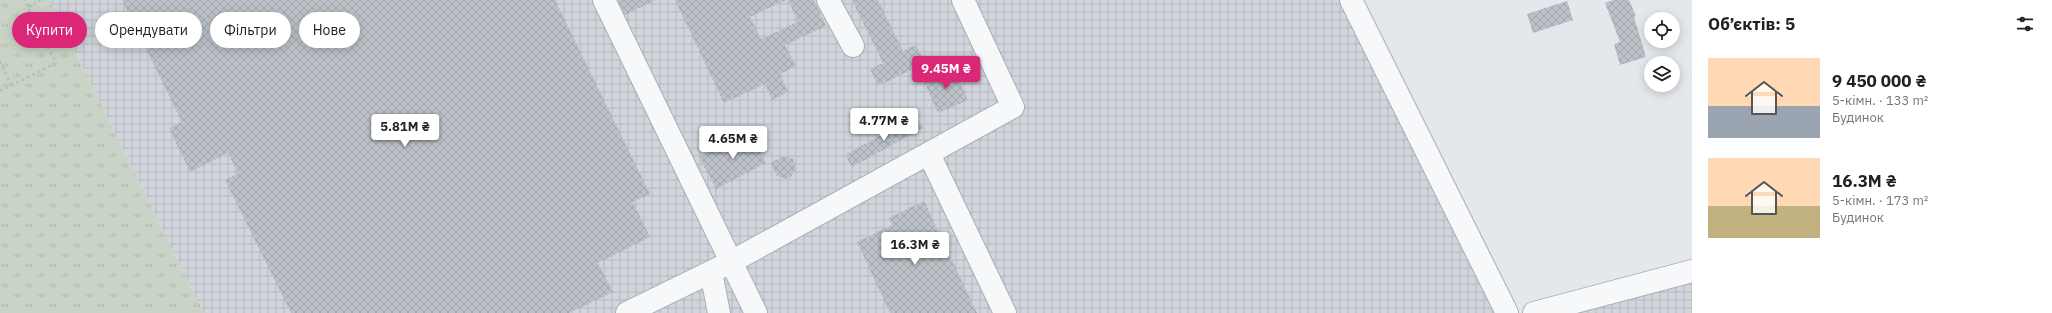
<!DOCTYPE html>
<html lang="uk">
<meta charset="utf-8">
<style>
body{margin:0;font-family:"IBM Plex Sans",sans-serif;background:#f6f6f6;color:#202124;height:100vh;display:flex;flex-direction:column;font-size:15px;white-space:nowrap}
*{box-sizing:border-box;margin:0}
p{font-size:13px;color:#757577}
.icon{flex:none;width:22px;height:22px;fill:none;stroke:currentColor;stroke-width:2;stroke-linecap:round;stroke-linejoin:round}
.map{position:relative;flex:1;overflow:hidden}
.drawer{display:flex;flex-direction:column;background:#fff;width:360px}
.drawer>*{flex:none}
.banner{position:absolute;left:12px;top:12px;width:380px;height:36px;display:flex;gap:8px}
.fabs{position:absolute;left:1644px;top:12px;display:grid;gap:8px}
.fabs a{display:grid;place-items:center;width:36px;height:36px;border-radius:50%;background:#fff;box-shadow:0 2px 10px #0003;font-size:20px}
.price{position:absolute;translate:-50% -34px;padding:0 9px;border-radius:4px;background:#fff;color:#222;font-size:13px;line-height:26px;filter:drop-shadow(0 1px 2px #0008)}
.price::after{content:'';position:absolute;left:50%;top:24px;width:12px;height:9px;margin-left:-6px;background:inherit;clip-path:polygon(0 0,100% 0,50% 100%)}
.price.on{background:#db2777;color:#fff}
ul{padding:0;list-style:none}
li{display:flex;align-items:center;gap:12px;height:100px;padding:0 16px}
li span{display:grid;place-items:center;flex:none;width:112px;height:80px;border-radius:0px;color:#555}
li>.icon{margin-inline-start:auto}
span .icon{width:48px;height:48px;fill:#fffc;stroke-width:1}
li b{font-size:17px}
h2{display:flex;justify-content:space-between;align-items:center;height:48px;padding:0 16px;font-size:17px}
.pill{padding:0 14px;border-radius:18px;background:#fff;box-shadow:0 2px 10px #0003;font-size:14px;line-height:36px}
.pill.on{background:#db2777;color:#fff}
main{display:flex;flex:1;min-height:0}
.map>svg:first-child{display:block}
.industrial{fill:url(#industrial-grid)}
.park{fill:url(#park-tufts)}
.building{fill:url(#building-cross-hatch)}
.lines{fill:none;stroke-linecap:round;stroke-linejoin:round}
.minor-casing{stroke:#a9aeb5;stroke-width:24}
.path{stroke:#babec2;stroke-width:2.5;stroke-dasharray:3 3;stroke-linecap:butt}
.minor{stroke:#f6f8f9;stroke-width:22}
</style>
<main>
<div class="map">
<svg width="1692" height="313" viewBox="0 0 1692 313">
<defs>
<pattern id="industrial-grid" width="8" height="8" patternUnits="userSpaceOnUse"><rect width="8" height="8" fill="#d2d6dc"/><path d="M0 4h8M4 0v8" fill="none" stroke="#b5b8be"/></pattern>
<pattern id="park-tufts" width="24" height="20" patternUnits="userSpaceOnUse"><rect width="24" height="20" fill="#cad4c6"/><path d="M3 7l-1-3M5 7V3M7 7l1-3M15 17l-1-3M17 17v-4M19 17l1-3" fill="none" stroke="#aeb7ab"/></pattern>
<pattern id="building-cross-hatch" width="8" height="8" patternUnits="userSpaceOnUse"><rect width="8" height="8" fill="#bbc1c7"/><path d="M0 0l8 8M0 8l8-8" fill="none" stroke="#a1a6ac"/></pattern>
</defs>
<rect width="100%" height="100%" fill="#e4e7eb"/>
<!-- industrial -->
<path class="industrial" d="M50,0h1301l156,313h-1303z
M1692,271v42h-158z"/>
<!-- park -->
<path class="park" d="M0,0h50l154,313h-204z"/>
<!-- building -->
<path class="building" d="M122,0h433l95,194 -17,8 17,35 -52,26 15,29 -44,21h-278l-66,-133 13,-6 -10,-21 -38,19 -21,-44 13,-6z
M618,0h38l-31,15z
M675,0h111l-36,17 11,22 37,-17 -10,-22h26l12,26 -41,19 11,21 -16,8 8,18 -16,8 -7,-16 -41,19z
M852,0h26l25,51 13,-6 9,18 -47,23 -8,-17 13,-6z
M1613,0h16l7,16 -2,1 12,40 -26,8 -6,-21 6,-2 -15,-39z
M1567,1l6,19 -40,13 -6,-19z
M953,66l15,34 -30,13 -15,-34z
M916,116l7,12 -71,39 -7,-12z
M750,131l16,32 -50,26 -17,-32z
M783,156l10,3 3,10 -5,8 -5,2 -9,-3 -6,-13z
M924,201l53,112h-87l-33,-71 35,-17 -3,-7z"/>
<g class="lines">
<!-- minor casing -->
<g class="minor-casing">
<path id="minor" d="M604,0l152,313
M828,0l25,46
M1351,0l156,313
M929,154l76,159
M711,272l8,41
M627,313l104,-51 282,-155 -50,-107
M1534,313l158,-42"/>
</g>
<!-- path -->
<path class="path" d="M28,7l13,-7
M44,39l20,-10
M0,61l11,24
M0,91l56,-28 -32,-63"/>
<!-- minor -->
<use href="#minor" class="minor"/>
</g>
</svg>
<div class="fabs">
<a><svg class="icon" aria-label="locate" viewBox="0 0 24 24"><circle cx="12" cy="12" r="6"/><path d="M12 2v4M12 18v4M2 12h4M18 12h4"/></svg></a>
<a><svg class="icon" aria-label="layers" viewBox="0 0 24 24"><path d="M12 4l9 5-9 5-9-5zM3 14l9 5 9-5"/></svg></a>
</div>
<b class="price on" style="left:946px;top:90px">9.45M ₴</b>
<b class="price" style="left:884px;top:142px">4.77M ₴</b>
<b class="price" style="left:405px;top:148px">5.81M ₴</b>
<b class="price" style="left:733px;top:160px">4.65M ₴</b>
<b class="price" style="left:915px;top:266px">16.3M ₴</b>
<div class="banner">
<a class="pill on">Купити</a>
<a class="pill">Орендувати</a>
<a class="pill">Фільтри</a>
<a class="pill">Нове</a>
</div>
</div>
<section class="drawer">
<h2>Об’єктів: 5<svg class="icon" aria-label="filters" viewBox="0 0 24 24"><path d="M4 7h16M4 17h16"/><circle cx="9" cy="7" r="2"/><circle cx="15" cy="17" r="2"/></svg></h2>
<ul>
<li><span style="background:linear-gradient(#ffd9b3 60%,#9aa5b1 0)"><svg class="icon" aria-label="home" viewBox="0 0 24 24"><path d="M3 11l9-7 9 7M6 9v11h12V9"/></svg></span><div><b>9 450 000 ₴</b><p>5-кімн. · 133 m²</p><p>Будинок</p></div></li>
<li><span style="background:linear-gradient(#ffd9b3 60%,#c2b280 0)"><svg class="icon" aria-label="home" viewBox="0 0 24 24"><path d="M3 11l9-7 9 7M6 9v11h12V9"/></svg></span><div><b>16.3M ₴</b><p>5-кімн. · 173 m²</p><p>Будинок</p></div></li>
</ul>
</section>
</main>
